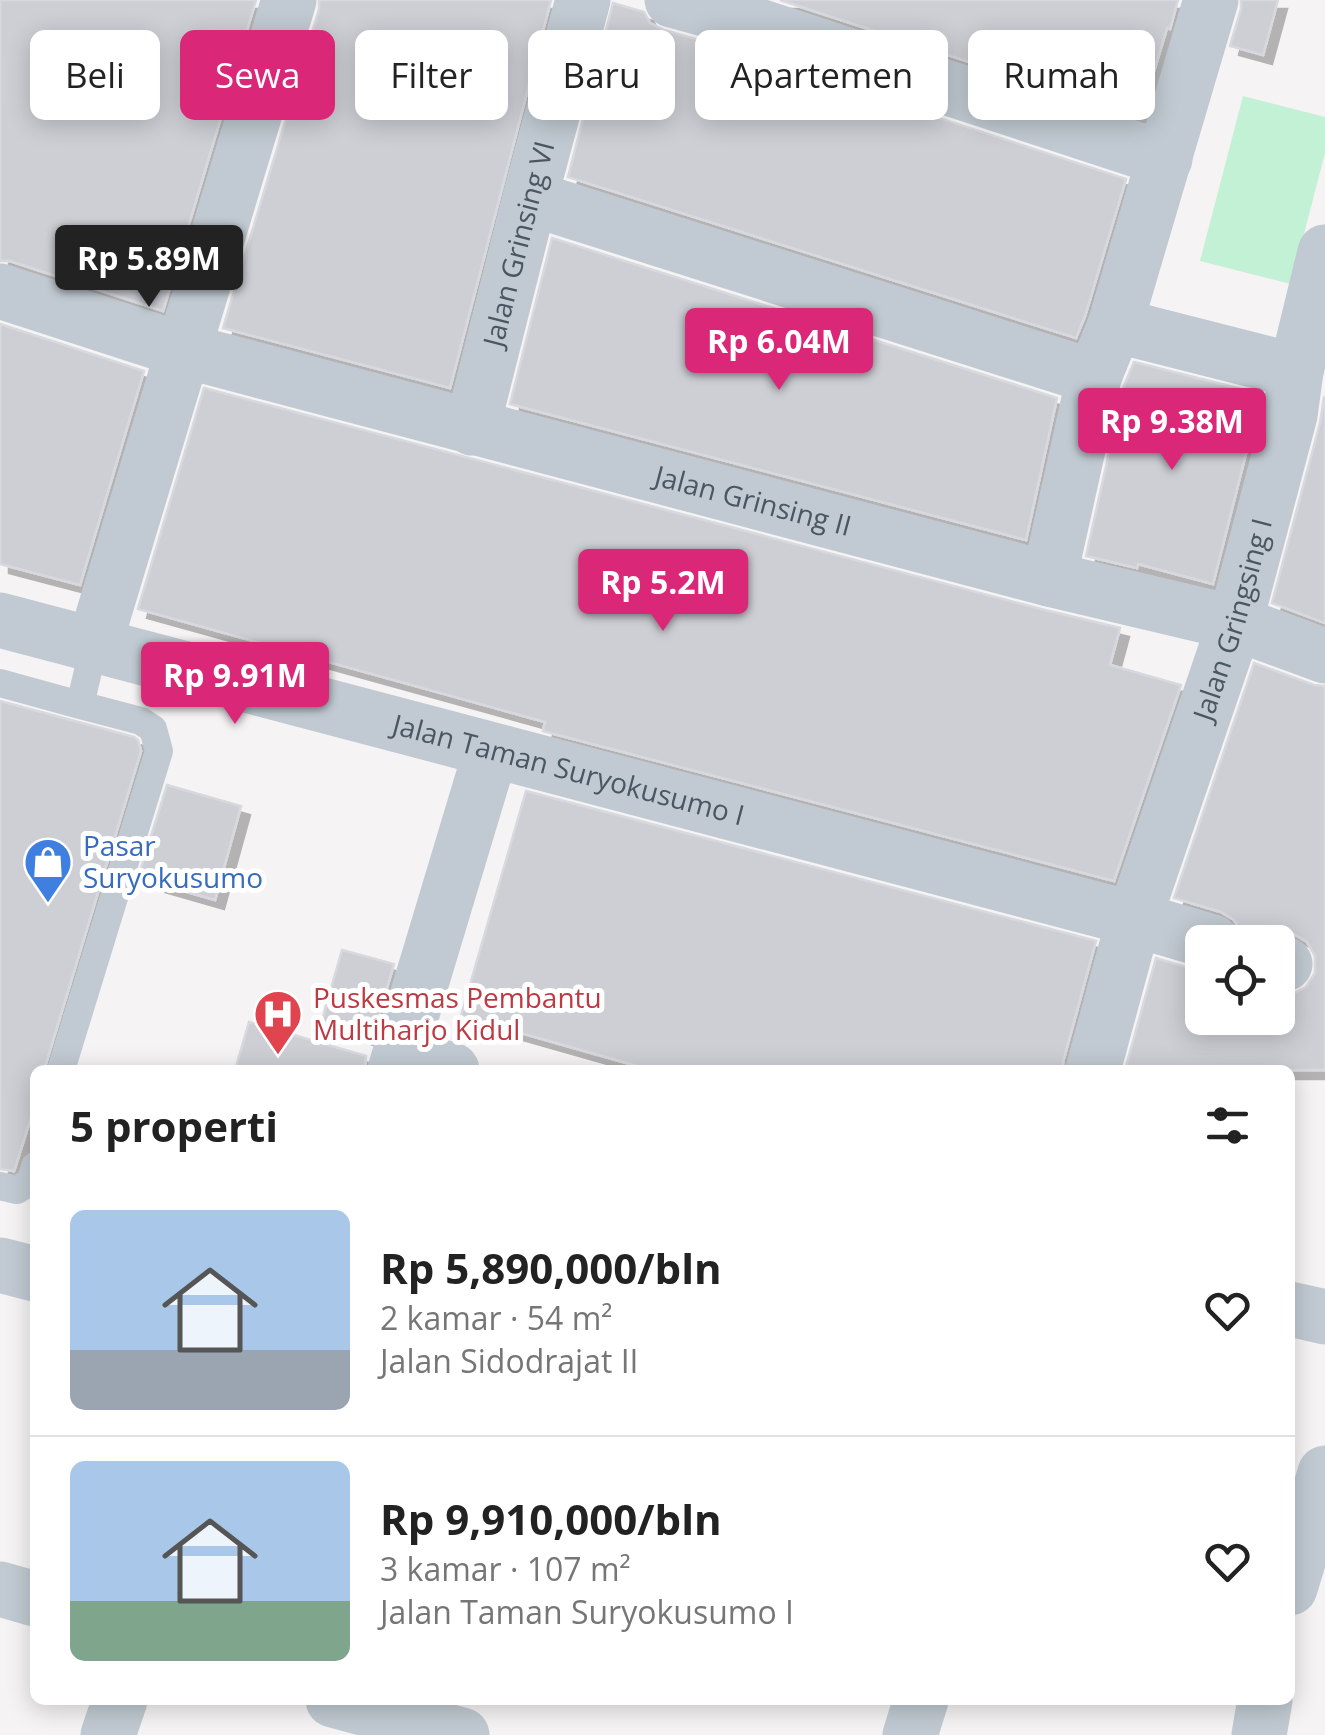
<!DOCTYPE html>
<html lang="id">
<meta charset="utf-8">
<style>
body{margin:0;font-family:"Open Sans",sans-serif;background:#f6f6f6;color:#222;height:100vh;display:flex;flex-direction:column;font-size:38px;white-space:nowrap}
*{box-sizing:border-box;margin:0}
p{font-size:32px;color:#767676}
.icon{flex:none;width:55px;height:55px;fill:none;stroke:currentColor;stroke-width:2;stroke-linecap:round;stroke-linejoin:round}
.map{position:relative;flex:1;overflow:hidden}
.sheet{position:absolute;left:30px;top:1065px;width:1265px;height:640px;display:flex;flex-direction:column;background:#fff;border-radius:15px;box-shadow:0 5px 25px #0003}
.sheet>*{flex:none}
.guide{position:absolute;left:30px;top:30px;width:1265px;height:90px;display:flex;gap:20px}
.fabs{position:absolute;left:1185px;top:925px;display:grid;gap:20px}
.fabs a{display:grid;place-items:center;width:110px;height:110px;border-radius:15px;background:#fff;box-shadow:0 5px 25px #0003;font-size:50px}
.price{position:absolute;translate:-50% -85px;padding:0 22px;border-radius:10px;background:#db2777;color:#fff;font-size:32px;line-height:65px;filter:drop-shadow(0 2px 5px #0008)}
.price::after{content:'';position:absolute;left:50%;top:60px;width:30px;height:22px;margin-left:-15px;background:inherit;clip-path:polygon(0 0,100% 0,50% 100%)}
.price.current{background:#222;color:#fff}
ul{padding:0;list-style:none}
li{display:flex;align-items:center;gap:30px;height:250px;padding:0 40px}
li+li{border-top:2px solid #e0e0e0}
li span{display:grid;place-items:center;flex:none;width:280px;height:200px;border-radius:15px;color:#555}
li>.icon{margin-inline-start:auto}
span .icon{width:120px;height:120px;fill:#fffc;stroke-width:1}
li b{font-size:42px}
h2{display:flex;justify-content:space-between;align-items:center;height:120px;padding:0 40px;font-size:42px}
.tag{padding:0 35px;border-radius:15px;background:#fff;box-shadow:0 5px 25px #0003;font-size:35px;line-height:90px}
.tag.current{background:#db2777;color:#fff}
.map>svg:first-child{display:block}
.green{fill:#c3f1d5}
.building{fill:#cdcfd5;stroke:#d7d9de;stroke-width:2.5;filter:url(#shadow)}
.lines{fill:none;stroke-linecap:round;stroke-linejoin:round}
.service{stroke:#c1cad2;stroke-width:28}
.minor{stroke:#c1cad2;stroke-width:55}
.labels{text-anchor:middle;stroke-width:10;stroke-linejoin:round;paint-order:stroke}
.street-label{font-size:28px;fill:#4a5661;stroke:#fff}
.shop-label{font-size:28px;fill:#366cbe;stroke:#fff;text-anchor:start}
.health-label{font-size:28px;fill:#be3a42;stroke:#fff;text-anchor:start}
</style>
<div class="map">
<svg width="1325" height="1735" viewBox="0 0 1325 1735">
<defs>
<filter id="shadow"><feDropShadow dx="9" dy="9" stdDeviation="0" flood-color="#0004"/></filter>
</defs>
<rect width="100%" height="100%" fill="#f5f3f3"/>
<!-- green -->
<path class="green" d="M1243,96l82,21v36l-34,131 -91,-23z"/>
<!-- building -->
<path class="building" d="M0,0h256l-93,311 -153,-50h-10z
M319,0h232l-101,388 -227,-60 96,-319z
M780,0h398l-8,29 -3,-1 -27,90z
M1241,0h37l-15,55 -33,-9 11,-37z
M613,3l31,9 6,11 14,7 46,13 416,136 -41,137 -9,22 -508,-161z
M552,238l505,160 -31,142 -516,-136z
M0,324l144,47 -64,214 -80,-21z
M1134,362l127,32 -48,190 -75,-20 -1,4 -51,-12 38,-170z
M204,388l837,221 79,19 -10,37 71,20 -67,196 -571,-150 2,-9 -407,-113z
M1324,398l1,1v224l-53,-20 48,-180z
M1254,663l60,22 11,1v384h-200l31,-112 46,14v46h76v-24h14l14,-7 9,-14v-17l-8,-14 -13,-8 -23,-2 -17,10h-12v-8l-8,-14 -13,-8 -47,-14z
M0,701l134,36 4,3 3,11 -97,319h-9v35l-21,66 -14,-2z
M167,785l74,21 -26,94 -77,-22z
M526,791l570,150 -33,121v8h-412l-190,-54z
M342,950l52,14 -22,74 -51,-14z
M249,1022l117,34 -1,14h-130z"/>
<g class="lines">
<!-- service -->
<path class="service" d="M0,683l80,22 14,-59
M61,1070l98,-319 -6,-22 -12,-8 -61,-16
M0,1186l17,4 14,-9 4,-15"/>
<!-- minor -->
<g class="minor">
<path d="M672,0l47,13 446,146"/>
<path d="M530,198l564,179"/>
<path id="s1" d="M0,291l182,59 867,229 186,44 90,33"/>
<path d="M1115,325l181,46"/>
<path id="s2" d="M472,428l58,-230 53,-198"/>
<path d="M1049,579l45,-202 21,-52 96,-325"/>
<path id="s3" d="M0,620l1134,299 78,23"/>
<path d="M94,646l195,-646"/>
<path d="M1278,962l7,2"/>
<path d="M400,1055l52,15"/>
<path d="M395,1070l96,-319"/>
<path id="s4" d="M1093,1070l41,-151 101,-296 55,-208 6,-44 29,-119"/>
<path d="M0,1265l35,9"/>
<path d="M1290,1309l35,8"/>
<path d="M1290,1588l35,-115"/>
<path d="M0,1589l35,10"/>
<path d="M333,1700l129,35"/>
<path d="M108,1735l12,-35"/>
<path d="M910,1735l11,-35"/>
<path d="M1259,1735l6,-35"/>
</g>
</g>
<!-- icons -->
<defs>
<g id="shop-pin" transform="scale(2.5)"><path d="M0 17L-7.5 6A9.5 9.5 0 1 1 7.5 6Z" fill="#3f7fe0" stroke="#fff"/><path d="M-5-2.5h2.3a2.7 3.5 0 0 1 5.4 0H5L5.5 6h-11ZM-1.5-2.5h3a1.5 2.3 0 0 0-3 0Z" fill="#fff"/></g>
<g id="hospital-pin" transform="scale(2.5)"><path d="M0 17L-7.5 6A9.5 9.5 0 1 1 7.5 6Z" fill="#e0444e" stroke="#fff"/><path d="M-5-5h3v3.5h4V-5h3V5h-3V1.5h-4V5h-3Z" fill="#fff"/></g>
</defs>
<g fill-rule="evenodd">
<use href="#shop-pin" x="48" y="862"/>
<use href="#hospital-pin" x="278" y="1014"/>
</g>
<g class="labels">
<!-- street labels -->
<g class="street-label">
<text dy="10" stroke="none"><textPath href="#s2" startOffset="190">Jalan Grinsing VI</textPath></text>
<text dy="10" stroke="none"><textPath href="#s1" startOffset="782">Jalan Grinsing II</textPath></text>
<text dy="10" stroke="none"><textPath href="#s4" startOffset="472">Jalan Gringsing I</textPath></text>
<text dy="10" stroke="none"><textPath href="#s3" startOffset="588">Jalan Taman Suryokusumo I</textPath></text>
</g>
<!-- shop labels -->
<g class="shop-label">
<text x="83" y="856">Pasar<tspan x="83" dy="32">Suryokusumo</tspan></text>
</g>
<!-- health labels -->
<g class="health-label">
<text x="313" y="1008">Puskesmas Pembantu<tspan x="313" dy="32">Multiharjo Kidul</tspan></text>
</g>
</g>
</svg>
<div class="fabs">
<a><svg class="icon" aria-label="locate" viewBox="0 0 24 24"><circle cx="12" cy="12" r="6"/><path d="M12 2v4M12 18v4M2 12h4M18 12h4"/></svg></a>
</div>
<b class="price current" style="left:149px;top:310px">Rp 5.89M</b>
<b class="price" style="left:779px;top:393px">Rp 6.04M</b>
<b class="price" style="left:1172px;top:473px">Rp 9.38M</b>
<b class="price" style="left:663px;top:634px">Rp 5.2M</b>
<b class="price" style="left:235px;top:727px">Rp 9.91M</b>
<div class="guide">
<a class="tag">Beli</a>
<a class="tag current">Sewa</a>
<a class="tag">Filter</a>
<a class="tag">Baru</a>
<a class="tag">Apartemen</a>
<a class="tag">Rumah</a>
</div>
<section class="sheet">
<h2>5 properti<svg class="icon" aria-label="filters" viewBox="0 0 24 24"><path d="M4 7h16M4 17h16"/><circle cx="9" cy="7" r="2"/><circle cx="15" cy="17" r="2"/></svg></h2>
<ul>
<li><span style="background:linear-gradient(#a9c7e8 70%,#9aa5b1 0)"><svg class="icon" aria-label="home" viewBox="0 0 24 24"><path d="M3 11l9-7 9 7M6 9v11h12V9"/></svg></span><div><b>Rp 5,890,000/bln</b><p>2 kamar · 54 m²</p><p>Jalan Sidodrajat II</p></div><svg class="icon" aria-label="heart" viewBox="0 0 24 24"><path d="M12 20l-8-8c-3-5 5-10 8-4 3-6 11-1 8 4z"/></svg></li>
<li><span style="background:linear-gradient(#a9c7e8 70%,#7fa58c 0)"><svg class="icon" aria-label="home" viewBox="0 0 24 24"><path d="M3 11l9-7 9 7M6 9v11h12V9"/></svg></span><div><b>Rp 9,910,000/bln</b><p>3 kamar · 107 m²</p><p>Jalan Taman Suryokusumo I</p></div><svg class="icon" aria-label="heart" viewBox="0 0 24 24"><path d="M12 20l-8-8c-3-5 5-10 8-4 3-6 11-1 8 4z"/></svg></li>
</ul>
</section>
</div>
